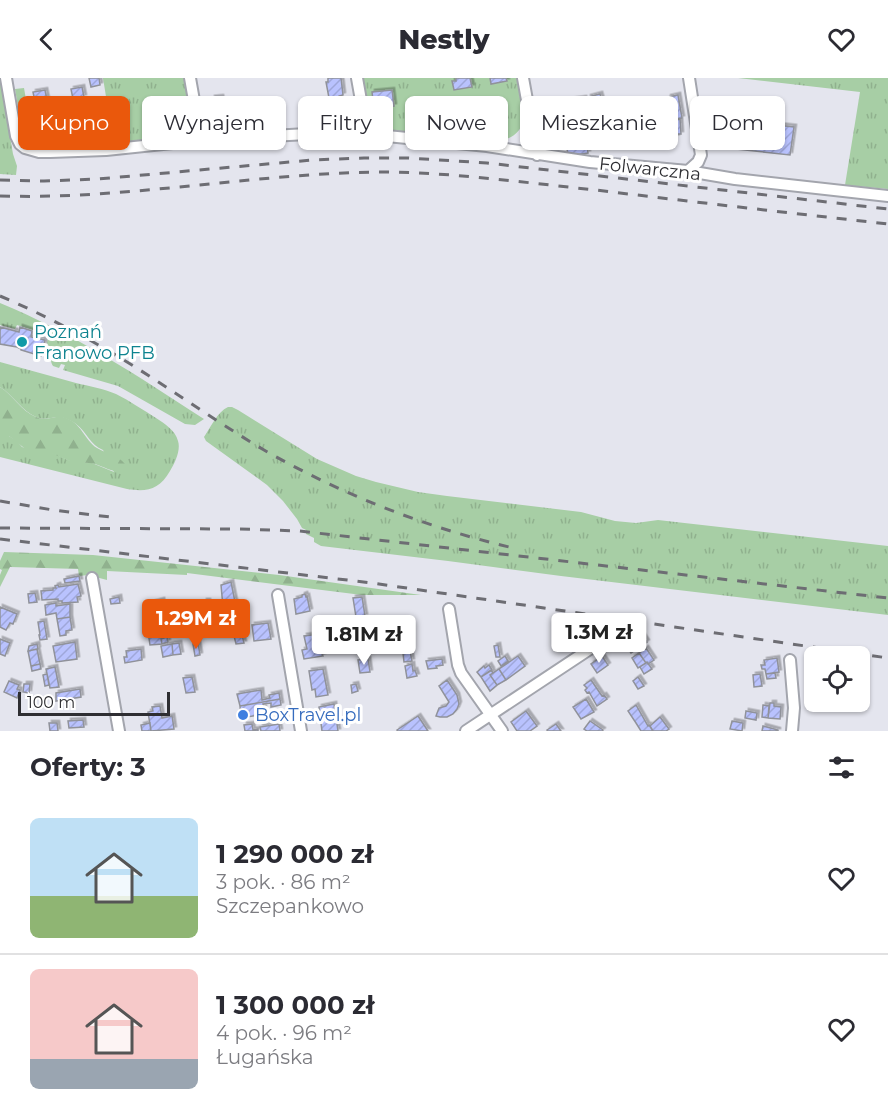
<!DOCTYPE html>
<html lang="pl">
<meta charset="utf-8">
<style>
body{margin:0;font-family:Montserrat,sans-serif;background:#f2f2f3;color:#2b2b33;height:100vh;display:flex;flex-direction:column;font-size:22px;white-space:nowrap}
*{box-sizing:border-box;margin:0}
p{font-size:20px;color:#7c7c81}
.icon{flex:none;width:33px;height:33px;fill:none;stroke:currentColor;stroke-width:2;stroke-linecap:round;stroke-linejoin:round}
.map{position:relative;height:653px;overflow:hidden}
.sheet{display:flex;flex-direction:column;background:#fff;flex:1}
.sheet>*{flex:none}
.hud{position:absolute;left:18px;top:18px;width:852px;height:54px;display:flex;gap:12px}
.tools{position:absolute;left:804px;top:568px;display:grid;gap:12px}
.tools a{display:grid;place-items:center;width:66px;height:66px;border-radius:9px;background:#fff;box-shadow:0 2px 4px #0004;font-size:30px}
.scale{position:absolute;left:18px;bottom:15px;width:152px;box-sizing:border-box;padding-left:6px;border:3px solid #2e2e32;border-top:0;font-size:16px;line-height:21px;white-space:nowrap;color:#2e2e32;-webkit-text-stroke:4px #fff;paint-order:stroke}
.price{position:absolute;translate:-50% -51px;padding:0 14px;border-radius:6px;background:#fff;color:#222;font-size:20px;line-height:39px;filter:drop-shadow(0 2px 3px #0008)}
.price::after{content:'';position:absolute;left:50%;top:36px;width:18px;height:14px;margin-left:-9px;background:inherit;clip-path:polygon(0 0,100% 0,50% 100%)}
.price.active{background:#ea580c;color:#fff}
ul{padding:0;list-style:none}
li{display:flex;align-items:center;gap:18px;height:150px;padding:0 30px}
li+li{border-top:2px solid #e1e1e2}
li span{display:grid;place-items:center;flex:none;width:168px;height:120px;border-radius:9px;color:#555}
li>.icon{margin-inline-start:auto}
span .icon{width:72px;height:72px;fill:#fffc;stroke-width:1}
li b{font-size:26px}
h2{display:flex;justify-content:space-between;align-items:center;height:72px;padding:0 30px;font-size:26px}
.tag{padding:0 21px;border-radius:9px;background:#fff;box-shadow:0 2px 4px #0004;font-size:21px;line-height:54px}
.tag.active{background:#ea580c;color:#fff}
header{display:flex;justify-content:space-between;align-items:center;height:78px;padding:0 30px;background:#fff;font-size:27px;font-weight:800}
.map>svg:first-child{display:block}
.grass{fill:url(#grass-tufts)}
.forest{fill:url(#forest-firs)}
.building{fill:url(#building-hatch);stroke:#90929a;stroke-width:1.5;filter:url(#shadow)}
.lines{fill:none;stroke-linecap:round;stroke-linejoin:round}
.minor-casing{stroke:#a3a5ad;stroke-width:14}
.minor{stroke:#fff;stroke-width:10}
.rail{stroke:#6d6d73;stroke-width:3;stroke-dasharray:10 10;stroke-linecap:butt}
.culture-dot{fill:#0f9aa8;stroke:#fff;stroke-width:2}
.shop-dot{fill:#3f7fe0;stroke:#fff;stroke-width:2}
.labels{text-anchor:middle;stroke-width:6;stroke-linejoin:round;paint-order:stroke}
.street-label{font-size:18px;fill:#2e2e32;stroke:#fff}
.culture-label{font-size:18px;fill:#0d838f;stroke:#fff;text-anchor:start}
.shop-label{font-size:18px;fill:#366cbe;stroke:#fff;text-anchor:start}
</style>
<header><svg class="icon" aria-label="back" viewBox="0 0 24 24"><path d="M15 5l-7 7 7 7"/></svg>Nestly<svg class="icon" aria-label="heart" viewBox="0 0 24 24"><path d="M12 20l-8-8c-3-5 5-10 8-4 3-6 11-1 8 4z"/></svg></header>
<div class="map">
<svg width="888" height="653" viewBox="0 0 888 653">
<defs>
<pattern id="grass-tufts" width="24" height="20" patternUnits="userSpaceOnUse" patternTransform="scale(1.5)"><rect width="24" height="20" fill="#a7cea5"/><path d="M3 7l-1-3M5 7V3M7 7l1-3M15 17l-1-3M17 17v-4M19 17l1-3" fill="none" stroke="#90b18e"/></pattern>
<pattern id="forest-firs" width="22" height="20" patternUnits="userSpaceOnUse" patternTransform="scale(1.5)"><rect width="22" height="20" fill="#a7cea5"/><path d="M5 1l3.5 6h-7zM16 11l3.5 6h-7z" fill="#90b18e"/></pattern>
<pattern id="building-hatch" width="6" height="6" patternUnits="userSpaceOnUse" patternTransform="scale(1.5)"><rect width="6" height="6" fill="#b9c2fe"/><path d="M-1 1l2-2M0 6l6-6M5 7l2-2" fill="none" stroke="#9fa7da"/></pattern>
<filter id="shadow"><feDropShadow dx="2.5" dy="-2.5" stdDeviation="0" flood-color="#0004"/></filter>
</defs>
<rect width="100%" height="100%" fill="#e4e5ee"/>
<!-- grass -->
<path class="grass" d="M0,0l13,76 4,12 -1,9 -16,-1z
M103,0h82l10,57 -3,2 -108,10h-51l-10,-7 -4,-17 10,-2 5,23 5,1 74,-5z
M362,0h155l8,40c-3,11 -11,20 -22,22 -15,4 -35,1 -50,-1 -27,-3 -53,-5 -79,-8l-4,-3z
M738,0h150v111l-43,-4 15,-93z
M24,10l5,29 -9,1 -5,-29z
M0,225c73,30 138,73 204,116l-9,6 -10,-1 -67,-38 -55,-16 2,-5 -4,-1 -2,4 -6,-2c-5,-8 2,-11 -6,-23l2,-8 -32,-10 -2,4 -15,-4z
M0,284c25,7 51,14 76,21 13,3 28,6 40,11 14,7 27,16 40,24 9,6 19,12 22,23 3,9 -3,22 -8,30 -11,19 -23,21 -43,18l-127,-32v-21h9l8,5 5,6 11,3h13l22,10 24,3 22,9 -11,-22c-13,-5 -16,-18 -27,-26 -4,-3 -11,-7 -17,-7 -8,0 -15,4 -23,0 -14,-6 -23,-22 -36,-30z
M228,329h4l6,3 79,49 39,17 20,6 42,10 29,4 134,16 34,9 21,2 22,-3 230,26v69l-327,-39 -113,-15 -127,-15 -7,-4v-4l-8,-4v-4l-4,-2 -5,-9 -14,-18 -16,-16 -61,-44 -2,-4c7,-10 13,-25 24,-30z"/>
<!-- forest -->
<path class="forest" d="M0,309c13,8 21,24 36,30 10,5 19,-2 27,0 19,5 21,23 34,31 10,6 21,7 28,16l-2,8c-11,0 -19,-5 -28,-8 -8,-2 -17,-1 -25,-3 -14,-5 -26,-14 -42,-10l-19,-15h-9z
M4,474l89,3 186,20 142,20h-59l-175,-22v2l-80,-4v9l-19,-5 -9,1 -1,-7 -68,-2 -10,20v-12l2,-5 -2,-1v-8z"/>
<!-- building -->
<path class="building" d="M89,0h10l1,7 -9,2z
M328,0h13l2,17 -4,1v1l-10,1 -3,-16h2z
M456,0h14l2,9 -18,3 -2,-9h4z
M490,0h16l1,3 -16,3z
M82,9l2,10 -11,2 -2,-10z
M45,12l3,15 -12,2 -3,-15z
M392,12l2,16 -20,2 -2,-16z
M600,16l2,7 -13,2 -1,-6z
M678,17l4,23 -16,2 -1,-6 2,-1 -2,-13 3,-1v-2z
M221,19l1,4 2,-1 3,16h-5l1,6 -9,2 -4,-22h3l-1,-4z
M584,20l2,10 -15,3v2l-5,1 -1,-2v2l-7,1 -2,-13z
M661,29l3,11h-2l1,3 -11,1 -2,-14z
M75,36l2,7 -11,2 -1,-6z
M52,41v4l-3,1 1,7h5l1,3 -15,3 -3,-16z
M680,41l1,15h-4v3l-8,1v-3h2l-2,-14z
M730,42l64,7 -4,28 -63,-7z
M615,51l2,11 -6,1 -1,-5h-4l2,6 -21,4 1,7 -20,3 -1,-8 6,-1v-5l13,-1 -1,-6z
M639,53l1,7 -12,2 -2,-7z
M0,249l19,5 1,-5 12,4 -1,6 14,3 -4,16 -20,-6v-1l-4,-2 -17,-3z
M79,498l1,5 -15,2 -1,-4z
M231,504l4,20h-2l1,4 -11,1 -2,-22z
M78,506l3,12 -4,1 1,5 -16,1v-2h-4v-2l-16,1 -1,-9 12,-1v-2h3l-1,-2 3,-1 1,2z
M35,515l2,9 -8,1 -1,-9z
M305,516l1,3 1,-1 3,15 -14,3 -2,-15 8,-2v-2z
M119,519l1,6 -9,1 -1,-5z
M362,519l3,19 -9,1 -3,-19z
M162,522l3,17 -15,4 -3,-17z
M204,523h4l1,6 6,-1 1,6 -10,2z
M56,525v3l14,-2v13l-13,2 -1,-6 -10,2 -1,-10z
M0,529l17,7 -4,10 -3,-1 -4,7 -6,-3z
M173,533l1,8 -5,1 -2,-8z
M70,539l2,13 -6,1v4l-6,1 -3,-17z
M44,543l3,18 -7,1 -1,-5h1l-2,-13z
M172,544l1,7 -13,2 -1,-7z
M268,545l3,16 -17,2 -2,-16z
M159,546l3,20 -12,1 -2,-13 -3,1 -1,-7z
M563,550l3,4 2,-2 4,5 -7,5 -1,-2 -3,2 -5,-7z
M635,553l5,7 3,-2 4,6 -16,11 -9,-13z
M319,556l1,8 5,-1 2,12 -5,1 1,2 -19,3 -2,-9 5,-1 -3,-13z
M242,557l2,8 -8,1 -2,-8z
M167,559l1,5 -6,2 -1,-5z
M0,561l10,4 -5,13 -5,-2z
M75,564l2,17 -21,3 -3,-16z
M179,565l2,11 -8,1 -1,-11z
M198,565l2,12 -5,1 -2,-12z
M37,566l1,5 -10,2 1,-5z
M172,566l1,11 -10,2 -2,-11z
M498,567l2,12h-4l-2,-11z
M646,570l8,12 -6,4 -1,-2 -1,1 -7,-10z
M37,571l3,15 -9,2 -3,-15z
M141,571l1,11 -17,3 -1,-6h3l-1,-6z
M410,573l2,10 -8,1 -1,-9z
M639,575l7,10 -8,5 -6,-10z
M505,578l3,5 -7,5 -3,-5z
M518,578l7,10 -19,14 -7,-11z
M602,578l6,9 -11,8 -6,-9z
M777,580l2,14 -13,2 -1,-5h-3l-1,-4h4l-1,-5z
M368,581l2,13 -10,1 -2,-13z
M442,581l1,6 -7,1 1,2 -9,1 -2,-8z
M647,584l5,7 -8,5 -4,-7z
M40,586l1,5 -9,2 -1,-5z
M412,586l1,7 2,-1 2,6 -10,2 -2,-12z
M489,587l3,5 -11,7 -4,-5 7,-6 1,2z
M55,589l4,20 -9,1 -4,-19z
M323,591l5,26 -12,2 -1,-8 -3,1 -3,-19z
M499,591l7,11 -9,5 -7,-10z
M491,592l2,3 -3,2 7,10 -7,6 -9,-14z
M775,595l1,5 -9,1 -1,-5z
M47,596l2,11 -4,1 -2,-11z
M760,596l2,12 -8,1 -1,-12z
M192,599l3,15 -9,1 -3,-15z
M638,599l6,9 -6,3 -5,-8z
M447,602l10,15 2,9 -2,5 -4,5 -6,3h-7l-4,-1 3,-8 7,-2 3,-4 -10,-16z
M591,602l11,16 2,-1 3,4 -10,7 -8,-14 -2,1 -2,-3 2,-2 -3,-3z
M9,603l10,4 -2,4 3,1 -3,8 -13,-6z
M24,606h6l-1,9 -6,-1z
M356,606l2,7 -6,2 -1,-8z
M80,611l1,8 -25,4v-8z
M261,612l1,10 8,-2 -1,-3 10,-2 1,6 -40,7 -3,-12z
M280,621l1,6 -10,2v-4l-8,1 2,10 -24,4 -1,-12z
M586,621l8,13 -13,7 -8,-12z
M770,625h4v3l7,1 -1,12 -12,-1z
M334,626l4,27h-16l-3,-24z
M636,627l12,21 1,-1 4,6h-12l-5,-8 -8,-12z
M763,627l6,1 -1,12 -6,-1z
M160,628l2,12 10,-2 2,13 -23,2 -3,-19 5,-1 -1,-4z
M526,633l11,15 -7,5h-13l-6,-9z
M746,633l11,2 -1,7 -11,-2z
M418,638l10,15h-30l-1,-1z
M660,639l9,12 -3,2h-13l-3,-5z
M83,642l1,7 -15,1 -1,-7z
M590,643l13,9 -1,1h-15l-3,-2z
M732,643l11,2 -1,8 -12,-2z
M49,645h8l1,8h-8z
M150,645l1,8h-9l-1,-6z
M252,646l1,6 5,-1v2h-13l-1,-6z
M279,646l1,7h-19l-1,-4z
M556,646l5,7h-13l-1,-1z
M763,648l15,4v1h-16z"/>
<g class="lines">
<!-- minor casing -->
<g class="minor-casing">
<path id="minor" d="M6,0l10,58 4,8 5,4 14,4h11l56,-2 95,-10 106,-6h60l120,12 103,16 98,9 47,8 153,17
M190,0l11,62
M357,0l10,56
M523,0l14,77
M688,93l10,-9 3,-7 -12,-77
M92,500l27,153
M278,517l23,136
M449,531l9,56 3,8 41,58
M790,582l4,48 -2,23
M466,653l157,-104"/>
</g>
<!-- minor -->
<use href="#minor" class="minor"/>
<!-- rail -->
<path class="rail" d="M0,102l44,1 54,-2 214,-19 52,-2h44l79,5 401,46
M0,118c130,4 258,-24 388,-24 70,1 139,11 208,18 97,12 195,23 292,34
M0,218c42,18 83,39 122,63 48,29 93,62 142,91 77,44 158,76 245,97
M0,423l53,9 57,7
M0,450l239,1 60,2 589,67
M0,461l372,44 516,75"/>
</g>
<!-- markers -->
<circle class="culture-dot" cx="22" cy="264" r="6"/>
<circle class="shop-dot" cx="243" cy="637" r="6"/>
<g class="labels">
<!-- street labels -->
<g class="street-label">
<text transform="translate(650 91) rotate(6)" y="6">Folwarczna</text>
</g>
<!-- culture labels -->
<g class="culture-label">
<text x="34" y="260">Poznań<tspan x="34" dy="21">Franowo PFB</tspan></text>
</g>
<!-- shop labels -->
<g class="shop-label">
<text x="255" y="643">BoxTravel.pl</text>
</g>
</g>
</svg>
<div class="tools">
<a><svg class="icon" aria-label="locate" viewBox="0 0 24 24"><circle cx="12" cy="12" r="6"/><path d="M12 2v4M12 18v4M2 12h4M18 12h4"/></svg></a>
</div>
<div class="scale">100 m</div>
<b class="price active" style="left:196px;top:572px">1.29M zł</b>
<b class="price" style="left:599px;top:586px">1.3M zł</b>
<b class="price" style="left:364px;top:588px">1.81M zł</b>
<div class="hud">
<a class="tag active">Kupno</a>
<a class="tag">Wynajem</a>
<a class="tag">Filtry</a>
<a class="tag">Nowe</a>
<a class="tag">Mieszkanie</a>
<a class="tag">Dom</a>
</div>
</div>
<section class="sheet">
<h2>Oferty: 3<svg class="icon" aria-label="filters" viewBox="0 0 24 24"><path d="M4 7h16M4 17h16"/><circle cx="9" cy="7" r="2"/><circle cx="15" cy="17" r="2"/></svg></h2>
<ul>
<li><span style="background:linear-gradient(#bfe0f5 65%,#8fb573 0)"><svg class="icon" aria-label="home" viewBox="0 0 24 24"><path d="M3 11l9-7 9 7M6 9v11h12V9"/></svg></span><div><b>1 290 000 zł</b><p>3 pok. · 86 m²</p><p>Szczepankowo</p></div><svg class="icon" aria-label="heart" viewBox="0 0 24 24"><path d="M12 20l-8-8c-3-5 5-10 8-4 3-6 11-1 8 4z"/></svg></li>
<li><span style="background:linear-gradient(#f6c9c9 75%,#9aa5b1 0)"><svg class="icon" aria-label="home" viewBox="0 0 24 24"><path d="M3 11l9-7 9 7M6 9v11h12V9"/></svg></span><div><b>1 300 000 zł</b><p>4 pok. · 96 m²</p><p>Ługańska</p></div><svg class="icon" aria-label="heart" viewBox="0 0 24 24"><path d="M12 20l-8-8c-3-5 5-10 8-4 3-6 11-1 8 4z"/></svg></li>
</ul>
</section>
